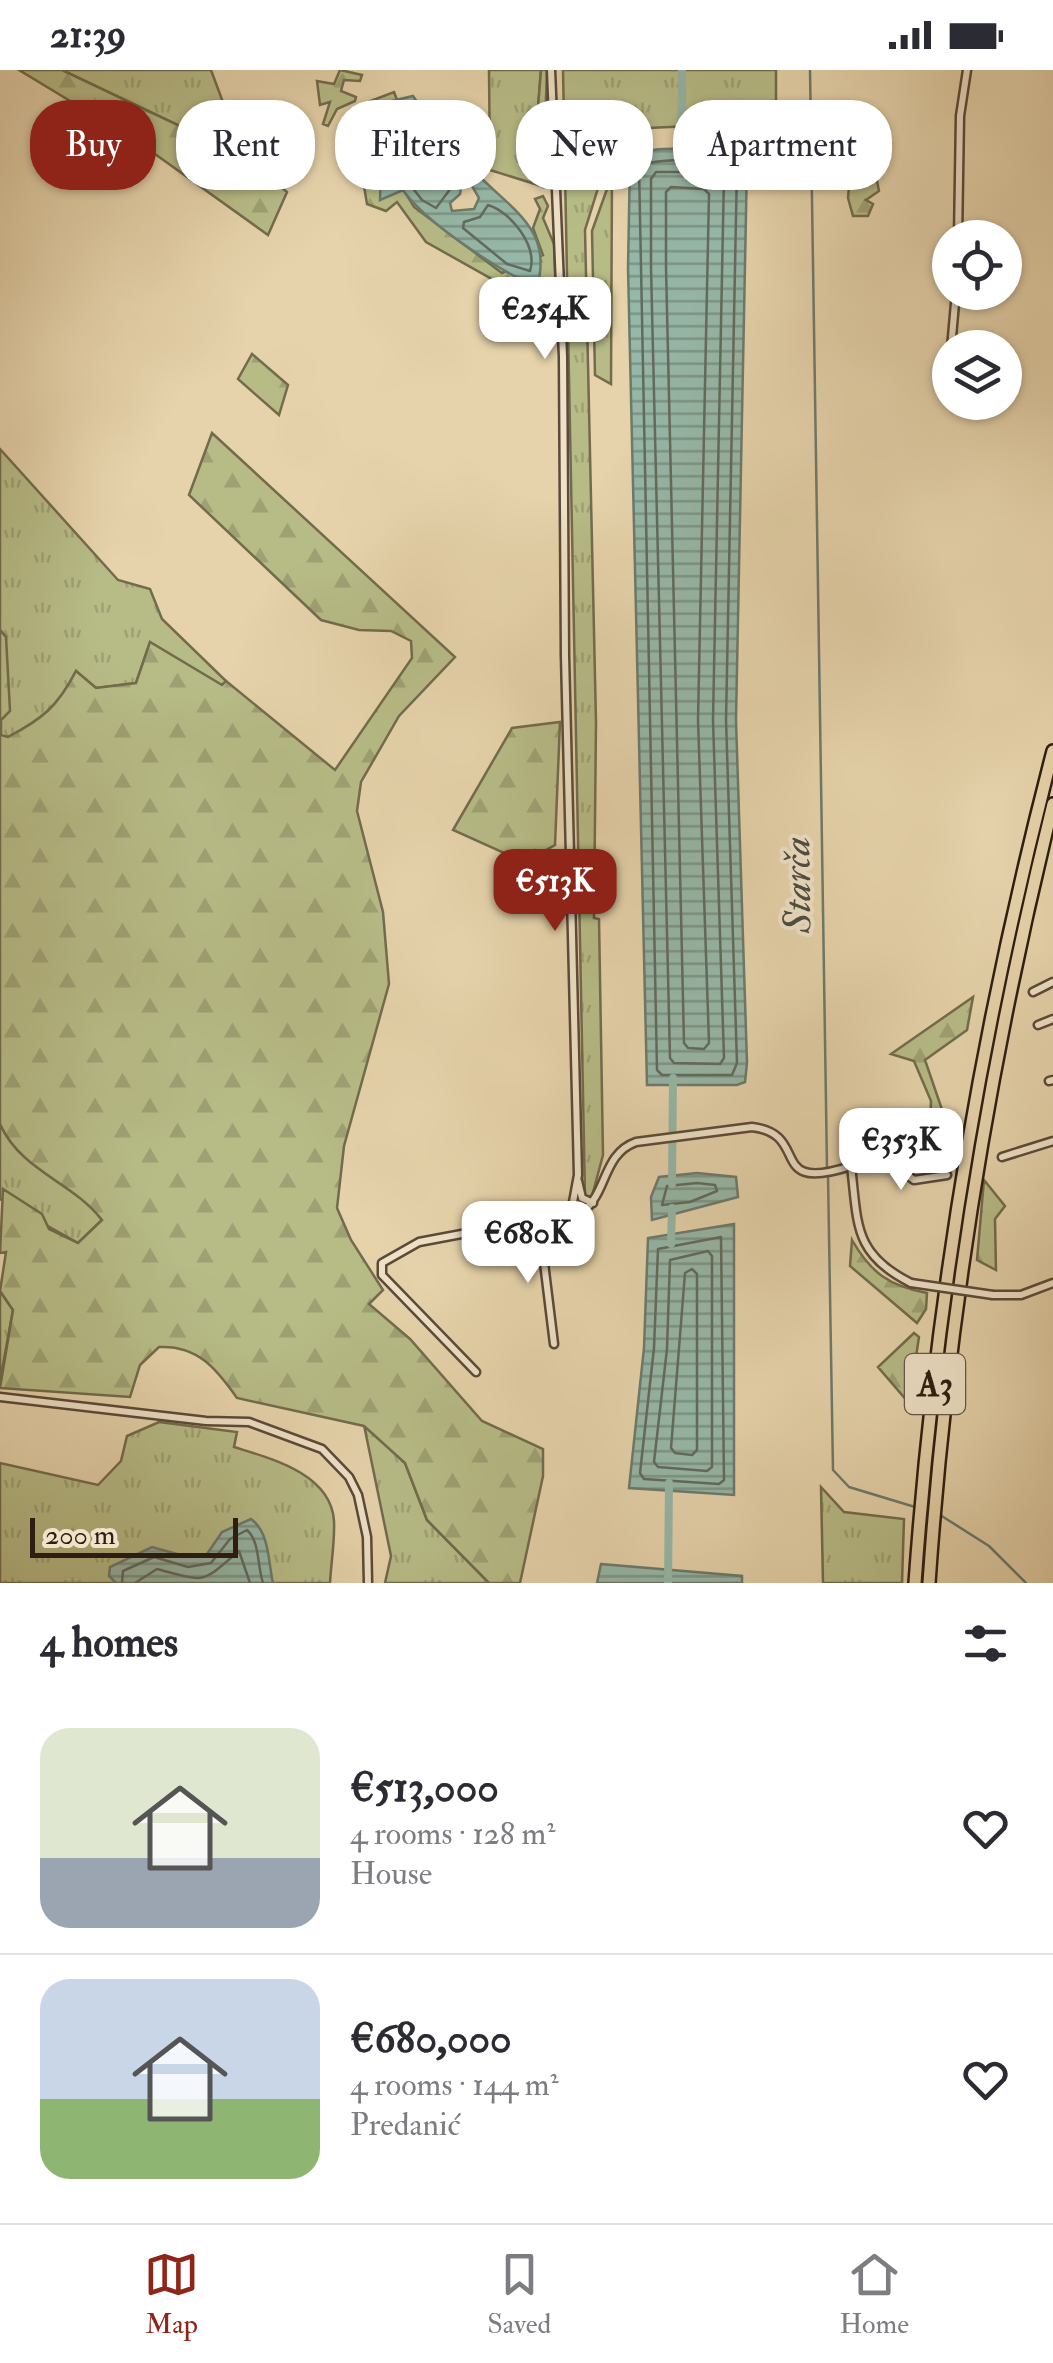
<!DOCTYPE html>
<meta charset="utf-8">
<style>
body{margin:0;font-family:"IM FELL Double Pica",serif;background:#f2f2f3;color:#2b2b33;height:100vh;display:flex;flex-direction:column;font-size:38px;white-space:nowrap}
*{box-sizing:border-box;margin:0}
p{font-size:32px;color:#7c7c81}
.icon{flex:none;width:55px;height:55px;fill:none;stroke:currentColor;stroke-width:2;stroke-linecap:round;stroke-linejoin:round}
.map{position:relative;height:1513px;overflow:hidden}
.panel{display:flex;flex-direction:column;background:#fff;flex:1}
.panel>*{flex:none}
.guide{position:absolute;left:30px;top:30px;width:995px;height:90px;display:flex;gap:20px}
.tools{position:absolute;left:932px;top:150px;display:grid;gap:20px}
.tools a{display:grid;place-items:center;width:90px;height:90px;border-radius:50%;background:#fff;box-shadow:0 2px 8px #0004;font-size:50px}
.scale{position:absolute;left:30px;bottom:25px;width:208px;box-sizing:border-box;padding-left:10px;border:5px solid #2d1d13;border-top:0;font-size:28px;line-height:35px;white-space:nowrap;color:#2d1d13;-webkit-text-stroke:8px #efe2c8;paint-order:stroke}
.price{position:absolute;translate:-50% -85px;padding:0 22px;border-radius:20px;background:#fff;color:#222;font-size:32px;line-height:65px;filter:drop-shadow(0 2px 5px #0008)}
.price::after{content:'';position:absolute;left:50%;top:60px;width:30px;height:22px;margin-left:-15px;background:inherit;clip-path:polygon(0 0,100% 0,50% 100%)}
.price.active{background:#8f2418;color:#fff}
ul{padding:0;list-style:none}
li{display:flex;align-items:center;gap:30px;height:250px;padding:0 40px}
li+li{border-top:2px solid #e1e1e2}
li span{display:grid;place-items:center;flex:none;width:280px;height:200px;border-radius:30px;color:#555}
li>.icon{margin-inline-start:auto}
span .icon{width:120px;height:120px;fill:#fffc;stroke-width:1}
li b{font-size:42px}
h2{display:flex;justify-content:space-between;align-items:center;height:120px;padding:0 40px;font-size:42px}
.tag{padding:0 35px;border-radius:40px;background:#fff;box-shadow:0 2px 8px #0004;font-size:35px;line-height:90px}
.tag.active{background:#8f2418;color:#fff}
.status{display:flex;justify-content:space-between;align-items:center;height:70px;padding:0 50px;background:#fff;direction:ltr}
.status svg{height:28px;fill:currentColor}
.tabs{display:flex;justify-content:space-around;align-items:center;height:140px;border-top:2px solid #e1e1e2;background:#fff;font-size:28px;color:#7c7c81}
.tabs a{display:grid;justify-items:center;gap:5px}
.tabs .active{color:#8f2418}
.map>svg:first-child{display:block}
.grass{fill:url(#grass-tufts);stroke:#726c4d;stroke-width:2.5}
.forest{fill:url(#forest-firs);stroke:#726c4d;stroke-width:2.5}
.water{fill:url(#water-rules);stroke:#6c7a6c;stroke-width:2.5}
.lines{fill:none;stroke-linecap:round;stroke-linejoin:round}
.shore{stroke:#626a5e;stroke-width:2.5}
.stream{stroke:#6c7a6c;stroke-width:2.5}
.canal{stroke:#96b8a8;stroke-width:8}
.street-casing{stroke:#5b4a39;stroke-width:11}
.highway-casing{stroke:#2d1d13;stroke-width:16}
.street{stroke:#efe2c8;stroke-width:6}
.highway{stroke:#e6d3ab;stroke-width:11}
.street-bridge-casing{stroke:#5b4a39;stroke-width:11;stroke-linecap:butt}
.street-bridge{stroke:#efe2c8;stroke-width:6}
.labels{text-anchor:middle;stroke-width:8;stroke-linejoin:round;paint-order:stroke}
.shield{fill:#efe2c8;stroke:#675849;stroke-width:2.5}
.shield-label{font-size:35px;font-weight:bold;fill:#2d1d13}
.water-label{font-size:40px;font-style:italic;fill:#4c4c40;stroke:#efe2c8}
</style>
<div class="status"><b>21:39</b><svg viewBox="0 0 49 12"><path d="M0 12V9h3v3zM5 12V6h3v6zM10 12V3h3v9zM15 12V0h3v12zM26 1h20v11H26zM47 4h2v5h-2z"/></svg></div>
<div class="map">
<svg width="1053" height="1513" viewBox="0 0 1053 1513">
<defs>
<pattern id="grass-tufts" width="24" height="20" patternUnits="userSpaceOnUse" patternTransform="scale(2.5)"><rect width="24" height="20" fill="#b7bc87"/><path d="M3 7l-1-3M5 7V3M7 7l1-3M15 17l-1-3M17 17v-4M19 17l1-3" fill="none" stroke="#9ea174"/></pattern>
<pattern id="forest-firs" width="22" height="20" patternUnits="userSpaceOnUse" patternTransform="scale(2.5)"><rect width="22" height="20" fill="#b7bc87"/><path d="M5 1l3.5 6h-7zM16 11l3.5 6h-7z" fill="#9ea174"/></pattern>
<pattern id="water-rules" width="6" height="5" patternUnits="userSpaceOnUse" patternTransform="scale(2.5)"><rect width="6" height="5" fill="#96b8a8"/><path d="M0 2.5h6" fill="none" stroke="#7b9588"/></pattern>
</defs>
<rect width="100%" height="100%" fill="#e6d3ab"/>
<filter id="stains"><feTurbulence type="fractalNoise" baseFrequency=".002" numOctaves="4"/><feColorMatrix values="0 0 0 0 .2 0 0 0 0 .09 0 0 0 0 .02 0 0 0 .5 -.17"/></filter>
<radialGradient id="worn" r=".72"><stop offset=".6" stop-color="#630" stop-opacity="0"/><stop offset="1" stop-color="#630" stop-opacity=".3"/></radialGradient>
<!-- grass -->
<path class="grass" d="M62,0h149l32,86z
M489,0h52l-9,113 -42,-13z
M563,0h213v80l-39,-26 -112,5 -21,40 -19,61 11,492 -2,196 5,1 4,236 -11,41 -7,1z
M612,105l-1,209 -16,-9 -3,-144z
M0,379l118,131 32,9 12,30 64,62 -3,5 -73,-44 -14,41 -40,5 -20,-17c-18,35 -34,48 -68,66l-8,-2 6,-98 -6,-7z
M0,1054c22,48 72,57 102,96l-24,23 -78,-44z
M0,1221l13,19 -13,71z
M159,1352l78,10 -3,15c35,11 97,26 100,74 1,20 -3,42 -4,62h-330v-120l98,22 23,-24 6,-25z
M364,1355l41,38 22,57 62,63h-104l6,-27z
M821,1417l23,25 60,7 -2,64h-79z"/>
<!-- forest -->
<path class="forest" d="M19,0h43l181,86 44,36 -19,43 -127,-91z
M340,0l22,5 -2,6 -16,-1 -3,11 15,6 -1,4 -18,8 -9,17 -5,-2 7,-22 -10,3 -3,-24 17,3z
M541,0h6l-4,117 -11,-4z
M394,22l3,8 -10,3 -6,96 22,-10 11,18 88,66 41,-18 -10,-27 7,-19 -5,-10 8,-3 5,10 -5,12 11,26 2,54 -11,11 -119,-67 -29,-40 -11,9 -19,-7 -4,-24h6l2,-11 -9,-2 -13,-20 11,-42z
M858,43l5,39 11,14 5,25 -13,9 7,4 -5,12h-15l-5,-18 6,-69 -6,-9z
M252,284l36,31 -9,30 -41,-36z
M212,363l243,224 -56,59 -38,66 -4,29 26,101 6,72 -45,162 -7,62 14,32 32,50 -14,14 41,35 72,82 61,28v27l-23,107h-31l-62,-63 -22,-57 -41,-37 -127,-28c-21,-30 -40,-53 -78,-51l-19,18 -10,32 -130,-9 13,-78 -13,-19 6,-39 -6,1 3,-64 39,25 7,15 29,14 24,-23c-30,-39 -80,-48 -102,-96v-494l6,7 4,74 -9,9v15l7,2c35,-18 50,-31 68,-66l20,17 40,-5 14,-41 72,43 4,-4 109,89 77,-112 -1,-17 -20,-10 -32,-1 -38,-10 -132,-125z
M560,652l-5,123 -31,17 -71,-32 59,-102z
M973,927l-6,33 -42,30 25,73 -21,11 2,-43 -17,-40 -23,-7z
M887,1049l5,22 -16,7 -5,-24z
M984,1110l21,26 -10,13 1,51 -19,-10z
M852,1170c19,33 37,46 75,53l-1,16 -9,14 -67,-57z
M914,1263l5,4 -10,66 -31,-36z"/>
<!-- water -->
<path class="water" d="M413,26l51,75 -4,23 -10,9 2,8 22,-2 5,-11 -11,-19 10,-4c36,36 75,56 59,112 -38,-16 -111,-64 -134,-97l-23,10 1,-36 -20,-26 26,-36z
M722,78h16l9,15 -11,557 11,343 -2,19 -8,3h-90l-19,-817 2,-108c17,-19 66,-7 92,-12z
M697,1103l39,4 2,20 -86,23 -1,-23 8,-20z
M734,1154v271l-105,-7 15,-140 4,-110z
M251,1449c19,14 17,43 22,64h-157l-7,-7 1,-9 42,-20 36,10 19,-3 15,-22z
M601,1494l141,12v7h-145z"/>
<g class="lines">
<!-- shore -->
<path class="shore" d="M406,38l48,63 -3,17 -15,20 -14,-8 -14,-18 -16,-3 -2,-19 -15,-21 18,-27z
M399,55l7,1 34,45 -6,16 -29,-20 -14,-29z
M730,88l7,9 -11,553 11,343 -5,12h-70l-5,-5 -18,-904c9,-7 74,-7 91,-8z
M656,102h63l5,4 -11,544 11,338 -4,6 -46,-1 -4,-5 -19,-790v-89z
M671,117l33,2 5,5 -11,526 11,323 -5,6 -16,-1 -4,-5 -18,-776v-75z
M488,135c23,7 50,41 42,66l-23,-7 -44,-36 1,-6 16,-5z
M697,1113l18,2 2,6 -27,11 -28,3 5,-19z
M721,1167l3,243 -5,4 -75,-5 -4,-6 14,-125 4,-99z
M708,1181l4,5v211l-5,4 -49,-4 -4,-5 13,-113 3,-89z
M692,1199l5,5v176l-5,5 -17,-2 -4,-5 14,-175z
M122,1513l1,-12 31,-14 34,10 23,-4 19,-24 17,-9c13,12 10,35 16,53
M135,1513l22,-14c52,14 44,14 82,-18l11,32"/>
<!-- stream -->
<path class="stream" d="M810,0l17,1098
M828,1106l5,294 16,17 66,20
M937,1443l52,33 37,37"/>
<!-- canal -->
<path class="canal" d="M681,89l1,-89
M672,1114l1,-106
M671,1174l1,-36
M668,1513l1,-100"/>
<!-- street casing -->
<g class="street-casing">
<path id="street" d="M551,0l12,287 2,299 13,519 -7,38
M958,168l2,-122 7,-46
M951,278l5,-56
M950,287v8
M1033,922l20,-10
M1038,955l15,-6
M1049,1011l4,-1
M1002,1087l51,-16
M851,1096l29,-11 34,25 33,-5
M578,1111l4,17 11,5
M539,1152l15,122
M993,1225h28l32,-12
M476,1302l-94,-97v-12l37,-21 165,-31c24,-21 19,-57 52,-69l116,-15c60,7 13,67 99,39 7,58 2,88 60,117
M0,1327l206,24 43,1 73,27 27,28 9,18 9,42 1,46"/>
</g>
<!-- highway casing -->
<g class="highway-casing">
<path id="highway" d="M915,1513c20,-280 67,-560 138,-832
M929,1513c18,-262 61,-524 124,-779"/>
</g>
<!-- street -->
<use href="#street" class="street"/>
<!-- highway -->
<use href="#highway" class="highway"/>
<!-- street-bridge casing -->
<g class="street-bridge-casing">
<path id="street-bridge" d="M911,1213l82,12"/>
</g>
<!-- street-bridge -->
<use href="#street-bridge" class="street-bridge"/>
</g>
<g class="labels">
<!-- shield labels -->
<rect class="shield" x="905" y="1284" width="60" height="60" rx="8"/>
<g class="shield-label">
<text x="935" y="1326">A3</text>
</g>
<!-- water labels -->
<g class="water-label">
<text transform="translate(796 815) rotate(-91)" y="14">Starča</text>
</g>
</g>
<rect width="100%" height="100%" filter="url(#stains)"/>
<rect width="100%" height="100%" fill="url(#worn)"/>
</svg>
<div class="tools">
<a><svg class="icon" aria-label="locate" viewBox="0 0 24 24"><circle cx="12" cy="12" r="6"/><path d="M12 2v4M12 18v4M2 12h4M18 12h4"/></svg></a>
<a><svg class="icon" aria-label="layers" viewBox="0 0 24 24"><path d="M12 4l9 5-9 5-9-5zM3 14l9 5 9-5"/></svg></a>
</div>
<div class="scale">200 m</div>
<b class="price" style="left:545px;top:292px">€254K</b>
<b class="price active" style="left:555px;top:864px">€513K</b>
<b class="price" style="left:901px;top:1123px">€353K</b>
<b class="price" style="left:528px;top:1216px">€680K</b>
<div class="guide">
<a class="tag active">Buy</a>
<a class="tag">Rent</a>
<a class="tag">Filters</a>
<a class="tag">New</a>
<a class="tag">Apartment</a>
</div>
</div>
<section class="panel">
<h2>4 homes<svg class="icon" aria-label="filters" viewBox="0 0 24 24"><path d="M4 7h16M4 17h16"/><circle cx="9" cy="7" r="2"/><circle cx="15" cy="17" r="2"/></svg></h2>
<ul>
<li><span style="background:linear-gradient(#dfe7d0 65%,#9aa5b1 0)"><svg class="icon" aria-label="home" viewBox="0 0 24 24"><path d="M3 11l9-7 9 7M6 9v11h12V9"/></svg></span><div><b>€513,000</b><p>4 rooms · 128 m²</p><p>House</p></div><svg class="icon" aria-label="heart" viewBox="0 0 24 24"><path d="M12 20l-8-8c-3-5 5-10 8-4 3-6 11-1 8 4z"/></svg></li>
<li><span style="background:linear-gradient(#c9d6e8 60%,#8fb573 0)"><svg class="icon" aria-label="home" viewBox="0 0 24 24"><path d="M3 11l9-7 9 7M6 9v11h12V9"/></svg></span><div><b>€680,000</b><p>4 rooms · 144 m²</p><p>Predanić</p></div><svg class="icon" aria-label="heart" viewBox="0 0 24 24"><path d="M12 20l-8-8c-3-5 5-10 8-4 3-6 11-1 8 4z"/></svg></li>
</ul>
</section>
<nav class="tabs">
<a class="active"><svg class="icon" aria-label="map" viewBox="0 0 24 24"><path d="M3 6l6-2 6 2 6-2v14l-6 2-6-2-6 2zM9 4v14M15 6v14"/></svg>Map</a>
<a><svg class="icon" aria-label="saved" viewBox="0 0 24 24"><path d="M7 4h10v16l-5-4-5 4z"/></svg>Saved</a>
<a><svg class="icon" aria-label="home" viewBox="0 0 24 24"><path d="M3 11l9-7 9 7M6 9v11h12V9"/></svg>Home</a>
</nav>
